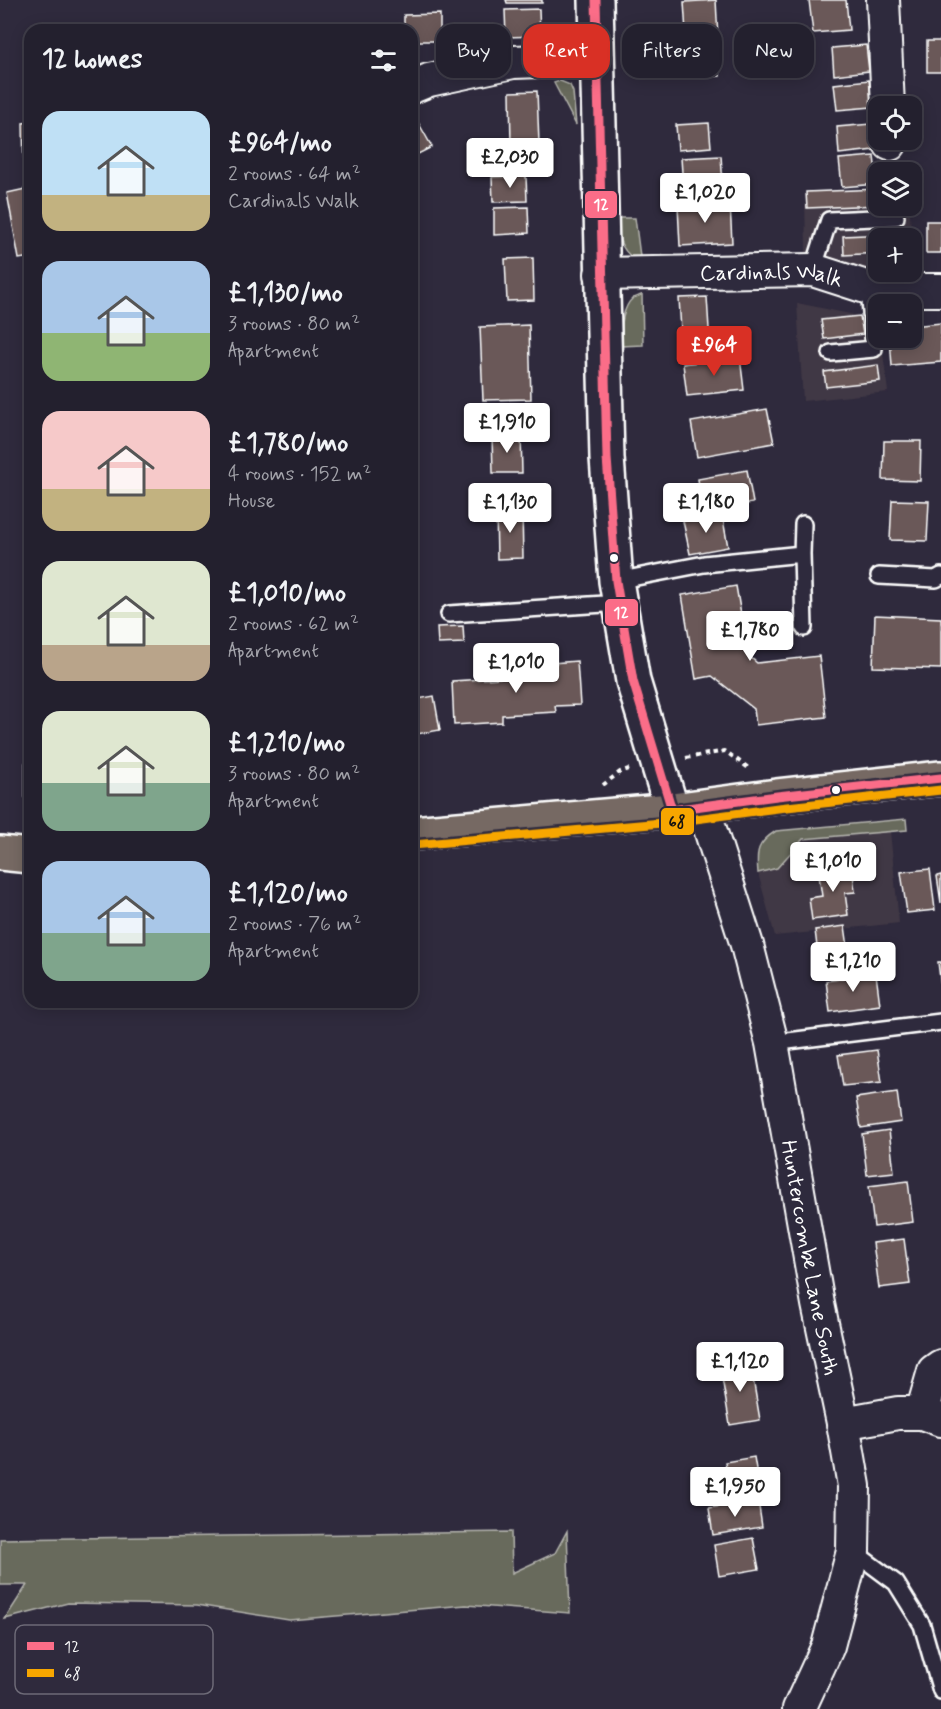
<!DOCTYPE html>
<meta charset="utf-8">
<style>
body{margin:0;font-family:Mynerve,sans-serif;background:#2b2836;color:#f1f3f6;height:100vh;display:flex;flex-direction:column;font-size:22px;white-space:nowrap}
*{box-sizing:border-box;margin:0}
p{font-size:20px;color:#a3a3aa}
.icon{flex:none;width:33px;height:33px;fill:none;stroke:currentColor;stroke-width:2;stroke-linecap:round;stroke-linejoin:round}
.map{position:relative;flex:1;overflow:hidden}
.side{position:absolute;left:24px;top:24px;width:394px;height:984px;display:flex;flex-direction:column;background:#23202e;border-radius:18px;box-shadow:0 3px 15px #0003,0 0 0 2px #403e4a}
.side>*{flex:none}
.top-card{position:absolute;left:436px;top:24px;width:414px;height:54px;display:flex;gap:12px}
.tools{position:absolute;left:868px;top:96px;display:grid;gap:12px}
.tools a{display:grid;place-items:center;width:54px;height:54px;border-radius:12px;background:#23202e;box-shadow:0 3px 15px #0003,0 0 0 2px #403e4a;font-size:30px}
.price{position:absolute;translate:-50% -51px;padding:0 14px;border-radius:6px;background:#fff;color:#222;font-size:20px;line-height:39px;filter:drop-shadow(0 2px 3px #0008)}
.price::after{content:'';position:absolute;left:50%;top:36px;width:18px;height:14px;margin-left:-9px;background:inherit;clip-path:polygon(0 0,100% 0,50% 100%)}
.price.selected{background:#d93025;color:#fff}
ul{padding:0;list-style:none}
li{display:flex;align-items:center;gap:18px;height:150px;padding:0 18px}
li span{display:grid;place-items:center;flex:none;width:168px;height:120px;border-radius:18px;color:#555}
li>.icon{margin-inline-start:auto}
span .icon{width:72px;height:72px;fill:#fffc;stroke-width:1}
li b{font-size:26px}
h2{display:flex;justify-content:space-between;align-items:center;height:72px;padding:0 18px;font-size:26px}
.tag{padding:0 21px;border-radius:18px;background:#23202e;box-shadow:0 3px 15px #0003,0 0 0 2px #403e4a;font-size:21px;line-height:54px}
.tag.selected{background:#d93025;color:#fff}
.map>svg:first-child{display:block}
.built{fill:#413845}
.green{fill:#686a5c;stroke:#b4b4ae;stroke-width:1.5}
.building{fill:#6a5958;stroke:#fff;stroke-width:1.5}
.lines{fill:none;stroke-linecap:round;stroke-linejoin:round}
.lane-casing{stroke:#fff;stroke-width:20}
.street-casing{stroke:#fff;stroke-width:36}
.secondary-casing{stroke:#fff;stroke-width:38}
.primary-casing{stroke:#fff;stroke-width:38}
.path{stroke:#fff;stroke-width:4;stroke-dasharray:4.5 4.5;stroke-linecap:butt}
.lane{stroke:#2f2a3d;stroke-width:15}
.street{stroke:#2f2a3d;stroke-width:32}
.secondary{stroke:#2f2a3d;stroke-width:33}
.primary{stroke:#766964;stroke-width:33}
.bus-1-casing{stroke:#2f2a3d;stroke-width:14}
.bus-2-casing{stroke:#2f2a3d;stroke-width:14}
.bus-1{stroke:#fb6d88;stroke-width:9}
.bus-2{stroke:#f7a600;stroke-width:9}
.bus-dot{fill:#fff;stroke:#2f2a3d;stroke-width:2}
.labels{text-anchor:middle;stroke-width:6;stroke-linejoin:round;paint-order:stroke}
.street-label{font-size:22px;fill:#fff;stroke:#2f2a3d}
.key{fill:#2f2a3d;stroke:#6d6a77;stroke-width:1.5}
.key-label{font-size:16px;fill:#fff}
.line-badge{stroke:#2f2a3d;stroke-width:2}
.badge-label{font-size:16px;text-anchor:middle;font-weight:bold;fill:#fff}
.pale-badge-label{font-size:16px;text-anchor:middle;font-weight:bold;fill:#111}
</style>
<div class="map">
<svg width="941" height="1709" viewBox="0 0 941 1709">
<rect width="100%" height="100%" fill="#2f2a3d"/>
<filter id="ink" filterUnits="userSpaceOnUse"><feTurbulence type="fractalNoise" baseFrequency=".0167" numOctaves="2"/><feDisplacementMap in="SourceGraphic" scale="12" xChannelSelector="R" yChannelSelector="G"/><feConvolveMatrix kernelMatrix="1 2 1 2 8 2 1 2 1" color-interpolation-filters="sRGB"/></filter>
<g filter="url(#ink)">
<!-- built -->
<path class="built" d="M879,191v15h33l-2,7 1,25h-32v34h33v7l-62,-7 -44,-20 -1,-60z
M797,303l82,17v18h2l7,54 -85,9z
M890,831l9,92 -124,13 -17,-63 19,-5 26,-29z"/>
<!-- green -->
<path class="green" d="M560,81l10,4 3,7 3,33 -22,-42z
M616,218h19l5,38 4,8c-22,-9 -26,-23 -28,-46z
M642,294l1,51 -23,1c1,-14 1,-38 13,-48 1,0 9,-3 9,-4z
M906,819l1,11 -104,9 -26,29 -19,5c-2,-22 -1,-30 18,-42z
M567,1531l3,82 -104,-8 -177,15 -92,-15 -129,-2 -63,16 22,-34h-27v-46l511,-7 1,41 43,-20z"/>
<!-- building -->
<path class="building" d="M506,0h36v3h-35z
M716,0l4,76 -50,3 -1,-30 18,-1 -3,-46z
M809,0h37l3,30 -36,3z
M539,9l1,27 -34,1 -1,-27z
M440,14v27h-28v-11h-8v-15z
M927,41h14v31h-14z
M866,45l3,26 -35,4 -2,-27z
M869,80l3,27 -35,3 -3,-26z
M537,91l2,53 -28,1 -1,-53z
M30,122v51h-6l-1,-50z
M418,122l14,25 -20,10v-32z
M709,123l2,24 -33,3 -2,-25z
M871,124l3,26 -35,4 -2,-27z
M721,156l2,29 -40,2 -2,-29z
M874,156l3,28 -35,3 -3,-28z
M526,176l1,25 -34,1 -1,-25z
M30,188v69l-11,2 -12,-66z
M879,189v16l-72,3 -1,-16z
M730,203l2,40 -52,3 -2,-40z
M528,207l1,26 -35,2v-27z
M926,221h15v32h-15z
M910,233v5h-31v15l-35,2 -1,-19z
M533,258l1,42 -27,1 -2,-42z
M707,297l3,48 -28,2 -3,-49z
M860,316l3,18 -39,5 -3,-19z
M941,323v39l-49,4 -2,-28h22v-12z
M529,325l2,74 -48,1 -3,-73z
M740,357l4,33 -57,6 -4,-32z
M878,365l2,16 -54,6 -2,-15z
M767,409l7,34 -77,14 -6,-35z
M521,434l1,39h-29l-1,-38z
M884,441h37l-1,40 -37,-1z
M747,470l6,33 -50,8 -5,-32z
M892,500l37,1 -2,40 -37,-1z
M522,510l1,48 -26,1 -1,-48z
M722,514l6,33 -38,7 -7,-33z
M736,586l12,69 9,8 62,-7 7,61 -70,8 -2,-16 -42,-33 -16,3 -14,-84z
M875,615l66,3v51l-68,-2z
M463,626l1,17 -26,1 -1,-17z
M577,661l3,44 -25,1 1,6 -54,3v7l-48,3 -2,-44 48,-3v-4l53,-4 -1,-7z
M434,696l6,34 -23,4 -5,-34z
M25,763h5v35h-5z
M852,865l3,27 -10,1 3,22 -36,5 -3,-22 13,-2 -4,-27z
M930,869l5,41 -28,3 -6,-41z
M941,875v28l-4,-27z
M845,926l6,42 -31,4 -5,-42z
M938,962h3v25z
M876,974l4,31 -50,7 -4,-31z
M877,1050l5,32 -39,4 -5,-31z
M897,1092l4,30 -40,6 -5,-30z
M889,1130l5,42 -27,3 -5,-41z
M908,1181l5,41 -39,5 -5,-41z
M904,1239l6,45 -31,4 -6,-45z
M750,1361l10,59 -30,5 -10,-59z
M754,1457l5,30 -29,5 -5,-30z
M758,1500l4,27 -49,8 -4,-27z
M753,1538l6,31 -40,7 -5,-31z"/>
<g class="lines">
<!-- lane casing -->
<g class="lane-casing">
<path id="lane" d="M813,270l16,-50 67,-3
M831,353l43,-4 -5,-61
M803,524l-1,30 2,74
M879,576l57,3 5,-3
M616,581l88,-17 98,-10
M449,614l171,-11
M772,1043l169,-21
M853,1551l43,32 26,42 19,66"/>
</g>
<!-- street casing -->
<g class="street-casing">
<g id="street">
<path d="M883,0l5,106"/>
<path d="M412,87l17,-7 84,-18 85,-3"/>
<path d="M889,140l1,4"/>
<path id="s1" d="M601,274l212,-4 56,18 44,2h28"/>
<path id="s2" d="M703,807l44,138 25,98 46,261 25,119 11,63 -1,65 -25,95 -29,63"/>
<path d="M922,1413l12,-42 7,-5"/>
<path d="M843,1423l55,-10h24l19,7"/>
</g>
</g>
<!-- secondary casing -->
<g class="secondary-casing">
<path id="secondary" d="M596,0l11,458 9,123 17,100 39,129"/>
</g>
<!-- primary casing -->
<g class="primary-casing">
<path id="primary" d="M412,833l260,-23 105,-14 164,-18
M0,853l30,3"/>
</g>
<!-- path -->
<path class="path" d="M686,758l39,-7 25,18
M603,785l17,-13 9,-3"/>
<!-- lane -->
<use href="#lane" class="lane"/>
<!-- street -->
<use href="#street" class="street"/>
<!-- secondary -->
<use href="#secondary" class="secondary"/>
<!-- primary -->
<use href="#primary" class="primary"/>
<!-- bus-1 casing -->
<g class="bus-1-casing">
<path id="bus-1" d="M596,0l11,458 9,123 17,100 39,129
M672,810l105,-14 164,-18"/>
</g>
<!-- bus-2 casing -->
<g class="bus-2-casing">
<path id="bus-2" d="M413,845l260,-23 105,-14 163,-18"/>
</g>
<!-- bus-1 -->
<use href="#bus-1" class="bus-1"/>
<!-- bus-2 -->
<use href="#bus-2" class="bus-2"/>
</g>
</g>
<!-- markers -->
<g class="bus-dot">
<circle cx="614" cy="558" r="5"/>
<circle cx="836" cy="790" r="5"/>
</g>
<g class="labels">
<!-- street labels -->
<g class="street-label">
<text dy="8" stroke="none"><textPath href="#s1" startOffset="171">Cardinals Walk</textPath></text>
<text dy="8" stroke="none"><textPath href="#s2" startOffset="464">Huntercombe Lane South</textPath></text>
</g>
</g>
<!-- legend -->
<rect x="15" y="1625" width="198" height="69" rx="9" class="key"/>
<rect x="27" y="1642" width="27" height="8" fill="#fb6d88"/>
<rect x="27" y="1669" width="27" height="8" fill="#f7a600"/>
<g class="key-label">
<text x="64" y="1652">12</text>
<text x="64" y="1679">68</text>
</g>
<g class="line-badge">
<rect x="584" y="190" width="34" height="29" rx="6" fill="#fb6d88"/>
<rect x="604" y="598" width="35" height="29" rx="6" fill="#fb6d88"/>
<rect x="660" y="807" width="35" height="29" rx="6" fill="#f7a600"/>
</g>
<g class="badge-label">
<text x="601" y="210">12</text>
<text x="621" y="618">12</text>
</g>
<g class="pale-badge-label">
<text x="677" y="827">68</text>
</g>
</svg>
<div class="tools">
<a><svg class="icon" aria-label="locate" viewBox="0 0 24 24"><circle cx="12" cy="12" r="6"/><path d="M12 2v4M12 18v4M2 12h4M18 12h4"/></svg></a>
<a><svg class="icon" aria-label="layers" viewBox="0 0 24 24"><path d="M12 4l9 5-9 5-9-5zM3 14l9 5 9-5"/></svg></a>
<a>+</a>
<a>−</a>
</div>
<b class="price" style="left:510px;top:189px">£2,030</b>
<b class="price" style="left:705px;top:224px">£1,020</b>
<b class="price selected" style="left:714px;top:377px">£964</b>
<b class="price" style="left:507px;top:454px">£1,910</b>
<b class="price" style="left:510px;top:534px">£1,130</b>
<b class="price" style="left:706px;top:534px">£1,180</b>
<b class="price" style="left:750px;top:662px">£1,780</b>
<b class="price" style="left:516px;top:694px">£1,010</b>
<b class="price" style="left:833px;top:893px">£1,010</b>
<b class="price" style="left:853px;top:993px">£1,210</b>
<b class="price" style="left:740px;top:1393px">£1,120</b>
<b class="price" style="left:735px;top:1518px">£1,950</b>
<div class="top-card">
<a class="tag">Buy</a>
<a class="tag selected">Rent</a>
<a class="tag">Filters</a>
<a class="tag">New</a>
</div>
<section class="side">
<h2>12 homes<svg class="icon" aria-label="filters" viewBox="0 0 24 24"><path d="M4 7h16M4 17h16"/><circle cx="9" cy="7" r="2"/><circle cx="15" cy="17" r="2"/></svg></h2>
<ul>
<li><span style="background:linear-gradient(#bfe0f5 70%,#c2b280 0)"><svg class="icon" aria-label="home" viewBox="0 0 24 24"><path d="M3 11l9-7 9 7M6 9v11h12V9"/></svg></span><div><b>£964/mo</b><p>2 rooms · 64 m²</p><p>Cardinals Walk</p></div></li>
<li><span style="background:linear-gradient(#a9c7e8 60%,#8fb573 0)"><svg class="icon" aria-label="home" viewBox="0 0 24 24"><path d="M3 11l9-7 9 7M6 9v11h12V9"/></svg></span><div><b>£1,130/mo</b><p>3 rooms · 80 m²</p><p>Apartment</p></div></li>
<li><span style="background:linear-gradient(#f6c9c9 65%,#c2b280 0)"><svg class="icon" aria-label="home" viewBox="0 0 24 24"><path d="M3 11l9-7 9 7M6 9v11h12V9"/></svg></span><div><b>£1,780/mo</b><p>4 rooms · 152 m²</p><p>House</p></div></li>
<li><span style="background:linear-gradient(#dfe7d0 70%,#b9a48a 0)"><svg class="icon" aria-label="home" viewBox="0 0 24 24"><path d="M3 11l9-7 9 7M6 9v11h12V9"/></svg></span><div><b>£1,010/mo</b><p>2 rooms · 62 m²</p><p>Apartment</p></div></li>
<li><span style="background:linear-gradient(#dfe7d0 60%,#7fa58c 0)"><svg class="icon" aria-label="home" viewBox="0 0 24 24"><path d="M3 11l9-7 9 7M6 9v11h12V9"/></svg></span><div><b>£1,210/mo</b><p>3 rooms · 80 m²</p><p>Apartment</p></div></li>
<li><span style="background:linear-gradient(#a9c7e8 60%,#7fa58c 0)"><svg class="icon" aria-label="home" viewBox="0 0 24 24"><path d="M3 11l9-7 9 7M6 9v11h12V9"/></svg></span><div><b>£1,120/mo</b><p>2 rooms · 76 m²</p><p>Apartment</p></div></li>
</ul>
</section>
</div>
